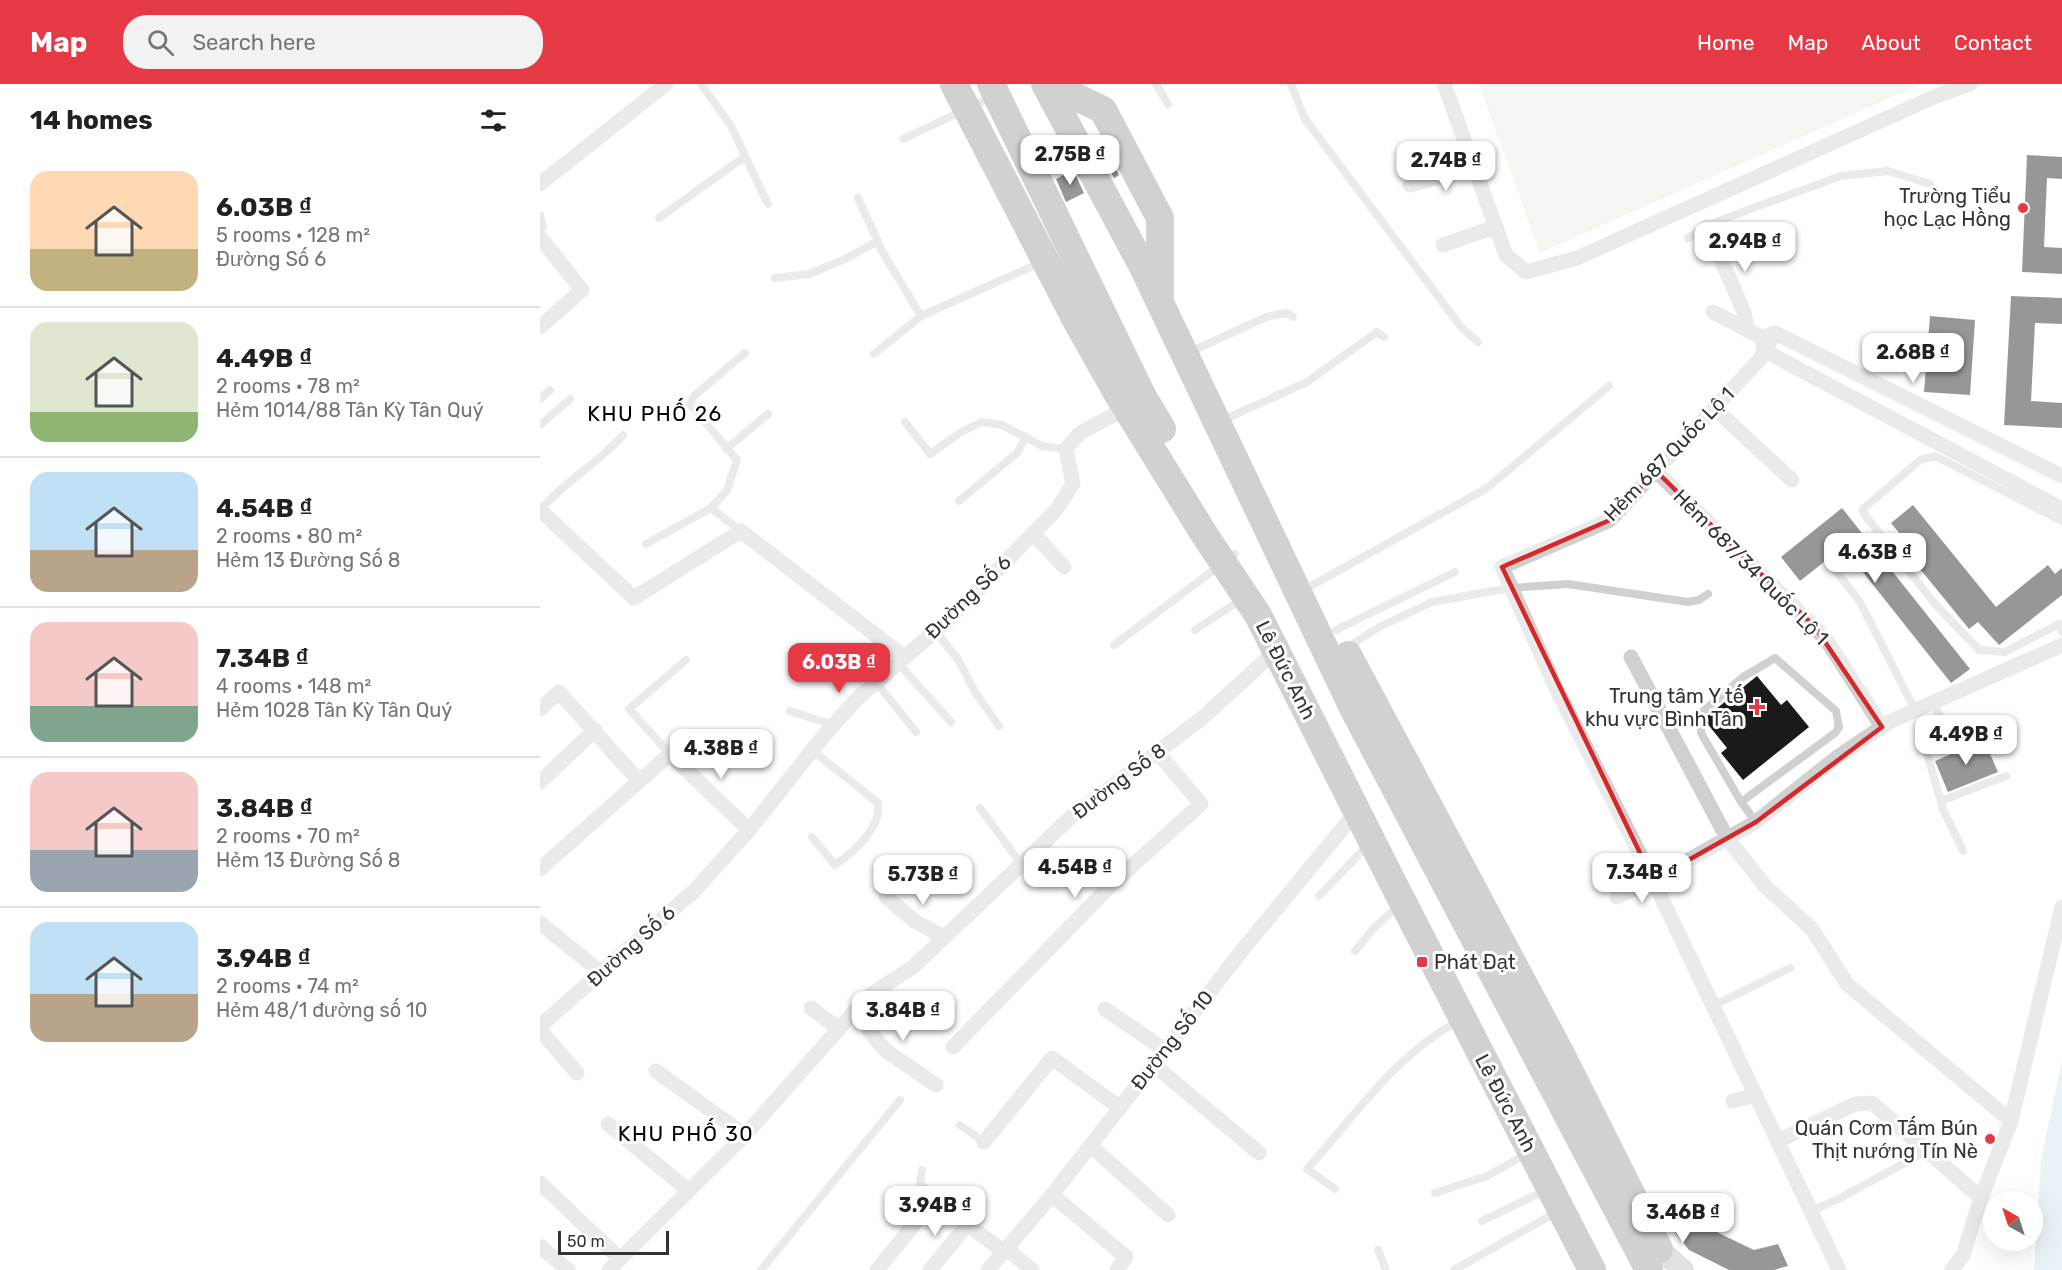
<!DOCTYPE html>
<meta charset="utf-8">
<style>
body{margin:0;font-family:Rubik,sans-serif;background:#f2f2f2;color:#202124;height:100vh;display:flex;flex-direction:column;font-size:22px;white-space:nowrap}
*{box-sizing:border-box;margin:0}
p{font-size:20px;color:#757577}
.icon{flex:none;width:33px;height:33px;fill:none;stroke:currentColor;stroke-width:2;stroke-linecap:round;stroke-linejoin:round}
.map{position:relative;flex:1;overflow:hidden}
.side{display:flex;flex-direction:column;background:#fff;width:540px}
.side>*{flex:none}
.needle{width:39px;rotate:321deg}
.tools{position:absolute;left:1443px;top:1107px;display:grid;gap:12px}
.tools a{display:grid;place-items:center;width:60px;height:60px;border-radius:50%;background:#fff;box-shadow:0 6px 24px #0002;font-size:30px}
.scale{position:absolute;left:18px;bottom:15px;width:111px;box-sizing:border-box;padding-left:6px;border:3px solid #333;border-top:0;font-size:16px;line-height:21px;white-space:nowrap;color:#333;-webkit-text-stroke:4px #fff;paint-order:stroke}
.price{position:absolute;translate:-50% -51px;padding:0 14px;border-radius:12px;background:#fff;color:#222;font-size:20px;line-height:39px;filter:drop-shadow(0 2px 3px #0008)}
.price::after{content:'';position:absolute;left:50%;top:36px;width:18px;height:14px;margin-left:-9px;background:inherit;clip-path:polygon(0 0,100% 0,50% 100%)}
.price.active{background:#e63946;color:#fff}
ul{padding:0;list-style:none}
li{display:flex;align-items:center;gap:18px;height:150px;padding:0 30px}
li+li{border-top:2px solid #e0e0e0}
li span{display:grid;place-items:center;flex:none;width:168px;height:120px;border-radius:18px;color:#555}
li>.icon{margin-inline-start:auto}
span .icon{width:72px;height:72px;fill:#fffc;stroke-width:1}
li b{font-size:26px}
h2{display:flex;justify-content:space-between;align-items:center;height:72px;padding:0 30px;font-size:26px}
header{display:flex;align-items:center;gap:36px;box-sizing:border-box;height:84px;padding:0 30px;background:#e63946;color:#fff}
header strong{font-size:28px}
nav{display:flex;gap:33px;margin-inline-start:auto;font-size:21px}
.search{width:420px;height:54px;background:#f2f2f2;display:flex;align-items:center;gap:15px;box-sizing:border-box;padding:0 21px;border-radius:24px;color:#757577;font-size:22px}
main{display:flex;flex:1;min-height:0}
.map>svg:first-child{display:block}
.green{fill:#e6ecdf}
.water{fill:#cfe2ee}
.building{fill:#1a1a1a}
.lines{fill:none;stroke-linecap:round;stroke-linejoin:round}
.lane{stroke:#d0d0d0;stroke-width:8}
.street{stroke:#d0d0d0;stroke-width:15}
.secondary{stroke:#bdbdbd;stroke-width:22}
.highway{stroke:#9a9a9a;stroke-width:28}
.marked{fill:none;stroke:#d62828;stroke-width:4.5;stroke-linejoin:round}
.poi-dot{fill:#e63946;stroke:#fff;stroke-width:2}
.labels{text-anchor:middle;stroke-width:6;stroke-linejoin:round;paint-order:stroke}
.poi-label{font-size:20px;fill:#333;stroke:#fff;text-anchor:end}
.street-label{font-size:20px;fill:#333;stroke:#fff}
.neighbourhood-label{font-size:21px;letter-spacing:1.5px;fill:#000;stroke:#fff}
</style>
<header>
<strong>Map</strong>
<div class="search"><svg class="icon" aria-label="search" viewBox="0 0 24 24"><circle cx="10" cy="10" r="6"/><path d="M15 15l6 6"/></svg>Search here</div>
<nav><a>Home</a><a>Map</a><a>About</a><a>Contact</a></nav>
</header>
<main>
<section class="side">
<h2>14 homes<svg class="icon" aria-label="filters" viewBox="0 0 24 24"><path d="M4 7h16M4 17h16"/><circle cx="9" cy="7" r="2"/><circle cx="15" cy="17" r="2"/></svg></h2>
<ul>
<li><span style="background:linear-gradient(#ffd9b3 65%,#c2b280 0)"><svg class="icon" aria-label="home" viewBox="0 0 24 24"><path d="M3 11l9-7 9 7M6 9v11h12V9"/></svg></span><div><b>6.03B ₫</b><p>5 rooms · 128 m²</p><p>Đường Số 6</p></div></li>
<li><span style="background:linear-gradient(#dfe7d0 75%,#8fb573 0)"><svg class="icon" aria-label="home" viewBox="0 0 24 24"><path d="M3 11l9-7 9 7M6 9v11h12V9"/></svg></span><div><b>4.49B ₫</b><p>2 rooms · 78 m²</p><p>Hẻm 1014/88 Tân Kỳ Tân Quý</p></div></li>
<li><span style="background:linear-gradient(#bfe0f5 65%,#b9a48a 0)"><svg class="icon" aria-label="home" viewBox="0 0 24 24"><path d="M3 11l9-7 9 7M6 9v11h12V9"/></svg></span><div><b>4.54B ₫</b><p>2 rooms · 80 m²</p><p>Hẻm 13 Đường Số 8</p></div></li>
<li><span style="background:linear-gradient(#f6c9c9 70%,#7fa58c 0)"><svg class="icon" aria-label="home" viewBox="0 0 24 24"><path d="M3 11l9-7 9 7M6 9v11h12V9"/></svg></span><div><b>7.34B ₫</b><p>4 rooms · 148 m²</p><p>Hẻm 1028 Tân Kỳ Tân Quý</p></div></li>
<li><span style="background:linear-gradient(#f6c9c9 65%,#9aa5b1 0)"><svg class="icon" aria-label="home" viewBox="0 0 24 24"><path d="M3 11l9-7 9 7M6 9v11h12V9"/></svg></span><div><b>3.84B ₫</b><p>2 rooms · 70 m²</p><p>Hẻm 13 Đường Số 8</p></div></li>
<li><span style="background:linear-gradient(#bfe0f5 60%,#b9a48a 0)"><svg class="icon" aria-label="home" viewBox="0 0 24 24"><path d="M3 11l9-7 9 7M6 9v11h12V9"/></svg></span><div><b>3.94B ₫</b><p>2 rooms · 74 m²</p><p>Hẻm 48/1 đường số 10</p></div></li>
</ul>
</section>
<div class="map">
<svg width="1522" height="1186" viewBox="0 0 1522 1186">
<rect width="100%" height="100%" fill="#fff"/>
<!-- green -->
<path class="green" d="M939,0h442l-381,169z"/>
<!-- water -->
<path class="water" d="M1522,977v209h-28l7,-111z"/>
<!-- building -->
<path class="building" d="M567,69l12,22 -5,3 -12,-23z
M1487,71l35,2v22l-15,-1 -3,69 18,1v26l-40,-2z
M533,86l11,23 -18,9 -10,-23z
M1471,212l51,2v26l-27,-1 -4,78 31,2v25l-58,-3z
M1390,232l45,4 -5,75 -46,-3z
M1373,421l83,102 52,-42 7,9 7,-6v27l-63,50 -21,-23 -9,7 -53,-65 5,-4 -30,-37z
M1302,424l128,161 -19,14 -108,-136 -43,34 -19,-24z
M1217,592l24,29 6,-5 22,27 -66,53 -22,-27 6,-5 -21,-26v-5z
M1444,656l14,32 -50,20 -13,-31z
M1151,1118l13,24 50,24 24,-6 10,22 -14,4h-45l-40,-20 -30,-38z"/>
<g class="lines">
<!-- lane -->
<path class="lane" d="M161,0l30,42 37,78
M616,0l12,20
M751,0l14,35 156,208 17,15
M363,55l89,-42
M318,114l24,53 39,65 121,-54
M0,131l3,12
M119,134l85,-61
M1148,154l30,-17 123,-45 47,-5 42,13
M235,194l34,-4 36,-15 33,-18
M650,268l76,-35 20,-4 7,4
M334,270l47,-38
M0,315l10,-9
M683,336l84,-38 70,-50 7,5
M365,338l25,32 31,-22 21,-10 20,3 40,21 24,3
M0,341l30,-26
M186,365l42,-35
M419,417l58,-48 9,-16
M0,426c25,-29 58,-46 83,-75
M1522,437l-127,-65 -15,4 -57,49 1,5 71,90 44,46 26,2 54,-28 3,8
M201,447l-30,-23 16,-18 10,-30 -47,-56 4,-8 51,-43
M106,460l65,-36
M1292,482l28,36 55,108
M762,507l185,-103 122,-102
M395,546l24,31 16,31 24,34
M655,546l47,-31
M796,546l119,-58
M574,561l121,-91
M808,563l31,-20 53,-25 78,-14 58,-4 120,18 11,-2 9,-6
M357,578l54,60
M336,598l40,50
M1391,618l13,20 3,14 -21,14 17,59 20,42
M250,627l43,14
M130,670l-41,-45 57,-49
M1401,717l65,-25
M1201,718l94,-69 4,-6 -3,-16 -61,-53 -32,19 -43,37 1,19 40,69 15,20
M440,724l41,56
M272,753l23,28c19,-13 47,-38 43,-62l-65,-52
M779,812l49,-51
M815,867l19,-23 25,-23
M1173,922l77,-38
M420,1041l24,17
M382,1086l-2,13 14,17
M795,1105l-28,-20c49,-54 85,-111 151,-148
M895,1109l52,-17 40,-22
M1271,1127l29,-13 87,-47
M942,1137l64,-31
M838,1166l8,20
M221,1186l139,-170
M914,1186l103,-58"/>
<!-- street -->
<path class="street" d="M904,0l62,171 20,17 51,-14 357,-161 36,-13
M0,100l126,-100
M870,101l63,-18
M1167,143l37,85 4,19
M0,153l42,53 -42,37
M903,161l52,-18
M1173,228l48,25 4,14 297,158
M1235,249l-15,26 -150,161 -108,47 54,121 97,192 186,390
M1226,252l9,-3 287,143
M1174,324l78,72
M1116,387l159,156 16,20 51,80
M0,426l94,88 107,-67 163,126
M493,449l31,34
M1091,573l96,181 38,48 47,43 35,55 164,137
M0,625l19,-17 79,88
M0,698l55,-52
M0,785l130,-115 79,76
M346,813l30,25 28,15
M1077,813l36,-17 103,-58 80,-64 55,-37 171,-76
M0,839l62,50
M271,924l28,21
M318,924l12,24 15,18 51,35
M565,925l60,41
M0,942l155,-136 54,-60 77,-97 33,-36 90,-78 107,-109 17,-26 -7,-35 14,-16 50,-27
M0,946l37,43
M413,963l161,-165 87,-78 -43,-51
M614,981l105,88
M116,987l89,64
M1193,1017l23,-6
M68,1040l81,67
M1238,1057l77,-37 17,-1 109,95
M444,1058l68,-84 68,50
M551,1062l77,69
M0,1099l80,76
M512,1111l74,62 -9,13
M0,1162l28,24
M466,1164l26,22
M69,1186l136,-135 122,-138 46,-30 157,-149 131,-99 79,-72
M337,1186l57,-70 69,51
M390,1186l37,-45
M448,1186l64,-75 192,-247 113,-137
M1412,1186l11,-15 18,-57 30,-77 51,-214"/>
<!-- secondary -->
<path class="secondary" d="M1118,1164l25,22"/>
<!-- highway -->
<path class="highway" d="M414,0l123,238 40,71 87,141 54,81 134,266 200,389
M451,0l152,313 19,32
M505,0l99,185 209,439 296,562
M509,0l54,26 57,108v77
M808,571l213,399 98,195"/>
</g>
<!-- marked area -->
<path d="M0 0H1522V1186H0ZM1116,387l159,156 67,100 -126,95 -103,58 -151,-313 108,-47z" fill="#fff" fill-opacity=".55" fill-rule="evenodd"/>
<path class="marked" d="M1116,387l159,156 67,100 -126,95 -103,58 -151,-313 108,-47z"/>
<!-- markers -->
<g class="poi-dot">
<circle cx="1483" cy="124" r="6"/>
<path d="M1214 614h6v6h6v6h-6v6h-6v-6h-6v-6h6z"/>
<rect x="876" y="872" width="12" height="12" rx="3"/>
<circle cx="1450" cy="1055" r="6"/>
</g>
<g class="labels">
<!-- poi labels -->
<g class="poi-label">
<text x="1471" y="119">Trường Tiểu<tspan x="1471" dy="23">học Lạc Hồng</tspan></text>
<text x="1204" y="619">Trung tâm Y tế<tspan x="1204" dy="23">khu vực Bình Tân</tspan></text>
<text x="894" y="885" text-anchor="start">Phát Đạt</text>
<text x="1438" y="1051">Quán Cơm Tấm Bún<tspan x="1438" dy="23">Thịt nướng Tín Nè</tspan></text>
</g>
<!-- street labels -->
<g class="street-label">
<text transform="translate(1129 370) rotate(-46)" y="7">Hẻm 687 Quốc Lộ 1</text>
<text transform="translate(1211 483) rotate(45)" y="7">Hẻm 687/34 Quốc Lộ 1</text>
<text transform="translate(428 513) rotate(-44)" y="7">Đường Số 6</text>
<text transform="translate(746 586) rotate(63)" y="7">Lê Đức Anh</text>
<text transform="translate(579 697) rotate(-37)" y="7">Đường Số 8</text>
<text transform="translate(91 862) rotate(-42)" y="7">Đường Số 6</text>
<text transform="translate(632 956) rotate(-52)" y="7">Đường Số 10</text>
<text transform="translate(966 1019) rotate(62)" y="7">Lê Đức Anh</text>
</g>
<!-- neighbourhood labels -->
<g class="neighbourhood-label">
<text x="115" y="337">KHU PHỐ 26</text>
<text x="146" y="1057">KHU PHỐ 30</text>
</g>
</g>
</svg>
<div class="tools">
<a><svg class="needle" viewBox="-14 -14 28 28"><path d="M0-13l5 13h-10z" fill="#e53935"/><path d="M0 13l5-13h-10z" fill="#757577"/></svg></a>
</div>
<div class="scale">50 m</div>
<b class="price" style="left:530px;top:102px">2.75B ₫</b>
<b class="price" style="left:906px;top:108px">2.74B ₫</b>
<b class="price" style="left:1205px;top:189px">2.94B ₫</b>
<b class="price" style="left:1373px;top:300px">2.68B ₫</b>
<b class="price" style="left:1335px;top:500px">4.63B ₫</b>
<b class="price active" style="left:299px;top:610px">6.03B ₫</b>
<b class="price" style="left:1426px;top:682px">4.49B ₫</b>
<b class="price" style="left:181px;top:696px">4.38B ₫</b>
<b class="price" style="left:535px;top:815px">4.54B ₫</b>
<b class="price" style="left:1102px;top:820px">7.34B ₫</b>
<b class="price" style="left:383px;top:822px">5.73B ₫</b>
<b class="price" style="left:363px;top:958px">3.84B ₫</b>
<b class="price" style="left:395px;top:1153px">3.94B ₫</b>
<b class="price" style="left:1143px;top:1160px">3.46B ₫</b>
</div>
</main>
